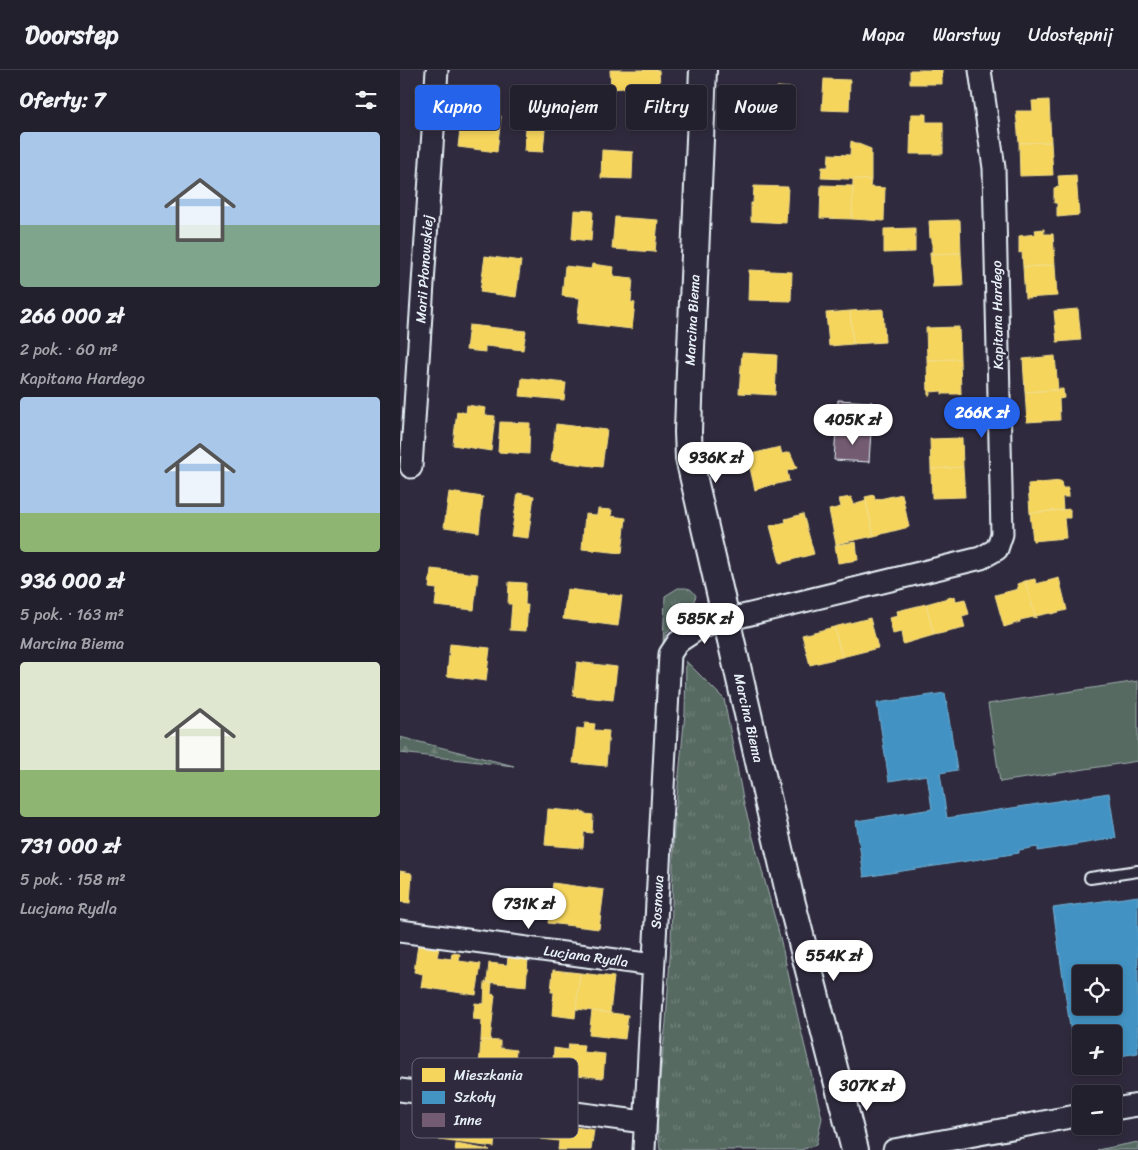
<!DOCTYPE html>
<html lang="pl">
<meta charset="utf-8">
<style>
body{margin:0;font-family:Sriracha,sans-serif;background:#2b2836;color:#f1f3f6;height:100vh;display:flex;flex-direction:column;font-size:19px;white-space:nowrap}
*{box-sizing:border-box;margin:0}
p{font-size:16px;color:#a3a3aa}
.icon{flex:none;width:28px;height:28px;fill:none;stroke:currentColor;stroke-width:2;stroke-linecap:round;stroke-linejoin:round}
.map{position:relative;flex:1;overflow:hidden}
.drawer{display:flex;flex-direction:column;background:#23202e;width:400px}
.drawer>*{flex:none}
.guide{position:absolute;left:15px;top:15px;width:475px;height:45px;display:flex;gap:10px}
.controls{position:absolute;left:672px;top:895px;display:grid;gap:10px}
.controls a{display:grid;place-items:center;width:50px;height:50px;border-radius:5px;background:#23202e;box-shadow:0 2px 8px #0003,0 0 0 1px #403e4a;font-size:25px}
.price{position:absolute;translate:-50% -42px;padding:0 11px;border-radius:18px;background:#fff;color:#222;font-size:16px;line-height:32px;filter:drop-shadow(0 1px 2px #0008)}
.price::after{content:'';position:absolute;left:50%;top:30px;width:15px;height:11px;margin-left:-8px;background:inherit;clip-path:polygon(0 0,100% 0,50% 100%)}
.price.current{background:#2563eb;color:#fff}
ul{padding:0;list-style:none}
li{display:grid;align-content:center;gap:10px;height:265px;padding:0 20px}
li span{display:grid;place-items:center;height:155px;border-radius:5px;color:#555}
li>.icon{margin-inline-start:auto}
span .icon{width:90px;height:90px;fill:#fffc;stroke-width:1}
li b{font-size:21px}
h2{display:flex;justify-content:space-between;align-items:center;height:60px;padding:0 20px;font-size:21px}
.pill{padding:0 18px;border-radius:5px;background:#23202e;box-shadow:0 2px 8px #0003,0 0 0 1px #403e4a;font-size:18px;line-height:45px}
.pill.current{background:#2563eb;color:#fff}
header{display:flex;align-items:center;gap:30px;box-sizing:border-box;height:70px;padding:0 25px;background:#23202e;border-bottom:1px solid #403e4a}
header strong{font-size:24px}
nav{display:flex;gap:28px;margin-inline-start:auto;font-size:18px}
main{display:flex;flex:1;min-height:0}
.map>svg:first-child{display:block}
.grass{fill:url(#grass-tufts);stroke:#a0aead}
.forest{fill:url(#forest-firs);stroke:#a0aead}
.park{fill:#576a62;stroke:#a0aead}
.homes{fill:#f6d55c;stroke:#f2dd8b}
.schools{fill:#4393c3;stroke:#74afd3;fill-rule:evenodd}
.building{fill:#735c72;stroke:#e8f1f8}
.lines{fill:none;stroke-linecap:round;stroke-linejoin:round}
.service-casing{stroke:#e8f1f8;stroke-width:14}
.minor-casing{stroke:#e8f1f8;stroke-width:25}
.tertiary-casing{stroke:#e8f1f8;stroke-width:30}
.service{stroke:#2f2a3d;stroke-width:10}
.minor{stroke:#2f2a3d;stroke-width:21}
.tertiary{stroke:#2f2a3d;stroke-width:26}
.labels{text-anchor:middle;stroke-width:5;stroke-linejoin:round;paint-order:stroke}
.street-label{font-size:14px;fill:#e8f1f8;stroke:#2f2a3d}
.key{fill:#2f2a3d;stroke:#666675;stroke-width:1}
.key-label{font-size:14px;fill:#e8f1f8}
</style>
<header>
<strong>Doorstep</strong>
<nav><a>Mapa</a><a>Warstwy</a><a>Udostępnij</a></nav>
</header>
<main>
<section class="drawer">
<h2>Oferty: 7<svg class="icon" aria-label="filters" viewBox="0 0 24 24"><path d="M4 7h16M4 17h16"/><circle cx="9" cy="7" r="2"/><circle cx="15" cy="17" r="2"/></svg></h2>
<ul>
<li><span style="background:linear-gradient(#a9c7e8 60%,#7fa58c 0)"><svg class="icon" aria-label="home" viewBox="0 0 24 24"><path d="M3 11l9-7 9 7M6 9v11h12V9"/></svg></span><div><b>266 000 zł</b><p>2 pok. · 60 m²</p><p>Kapitana Hardego</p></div></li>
<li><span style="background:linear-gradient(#a9c7e8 75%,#8fb573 0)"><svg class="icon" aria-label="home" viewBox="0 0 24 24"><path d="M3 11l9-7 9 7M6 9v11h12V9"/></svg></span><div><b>936 000 zł</b><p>5 pok. · 163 m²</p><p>Marcina Biema</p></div></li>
<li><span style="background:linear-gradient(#dfe7d0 70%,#8fb573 0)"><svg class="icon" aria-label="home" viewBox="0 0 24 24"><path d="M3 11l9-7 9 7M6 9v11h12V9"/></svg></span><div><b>731 000 zł</b><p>5 pok. · 158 m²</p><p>Lucjana Rydla</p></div></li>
</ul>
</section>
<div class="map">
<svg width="738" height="1080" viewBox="0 0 738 1080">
<defs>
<pattern id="grass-tufts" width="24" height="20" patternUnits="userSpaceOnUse" patternTransform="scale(1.25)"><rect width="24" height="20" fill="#576a62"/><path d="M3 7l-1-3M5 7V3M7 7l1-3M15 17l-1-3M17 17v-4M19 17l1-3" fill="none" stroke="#6f8079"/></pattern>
<pattern id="forest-firs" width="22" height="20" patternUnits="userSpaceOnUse" patternTransform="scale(1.25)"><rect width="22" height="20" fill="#576a62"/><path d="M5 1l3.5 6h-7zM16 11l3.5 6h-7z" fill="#6f8079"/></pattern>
</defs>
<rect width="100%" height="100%" fill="#2f2a3d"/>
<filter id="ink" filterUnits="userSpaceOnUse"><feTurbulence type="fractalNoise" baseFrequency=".02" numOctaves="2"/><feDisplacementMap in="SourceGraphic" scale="10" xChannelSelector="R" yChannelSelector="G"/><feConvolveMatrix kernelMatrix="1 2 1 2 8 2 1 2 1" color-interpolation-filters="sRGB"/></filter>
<g filter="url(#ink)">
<!-- grass -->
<path class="grass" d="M278,518c10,0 13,-1 18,8l-6,14 -24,24 -3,10 2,-48z
M286,591l38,38 20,105 36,133 19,85 23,96 -6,27 -15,5h-141l-4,-36 10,-92 5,-81 3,-114 11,-114z
M738,1072v8h-41z"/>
<!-- forest -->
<path class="forest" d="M0,667l114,29 -114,-13z"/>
<!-- park -->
<path class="park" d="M738,611v80l-138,21 -12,-78z"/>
<!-- homes -->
<path class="homes" d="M210,0h49l1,17h-4v9h-16l-1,-9 -28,2z
M510,0h32v14h-32z
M424,9l26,1 -1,31 -27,-1z
M377,17l16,1 -2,37 -35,-2 2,-29 19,1z
M649,30l2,42 -32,1 -3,-32h17l-1,-10z
M62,41l39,5 -4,36 -39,-5z
M511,44h15v8h17v32h-33z
M127,46l19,2 -3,34 -19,-1z
M451,71l20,8v31l-50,-2 1,-11h6l1,-13 21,1z
M651,72l2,33 -33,1 -1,-33z
M202,80l31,2 -1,27 -31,-1z
M676,105l3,40 -22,2v-14h-3v-15l5,-1 -1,-11z
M453,109l18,1 -1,7 15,1 -1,33 -32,-2z
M421,115l32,1 -1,33 -32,-1z
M354,116l34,1 -2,36 -35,-2v-18h2z
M174,140l19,1 -2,30 -19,-2z
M215,147l43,3 -3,32 -43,-3z
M560,150l1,33 -31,1v-2h2v-14h-2l-1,-17z
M515,158v24l-31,1v-24z
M644,159v5h9l2,31 -32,2 -1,-15 -3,1v-17l17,-2 -1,-4z
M561,183l2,33 -31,1 1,-1 -3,-32z
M85,186l36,5 -5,36 -36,-5z
M192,194l22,3 -1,9 20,2 -2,24 4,1 -3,26 -55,-6 3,-25 -18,-2 3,-30 26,3z
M655,195l2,31 -32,2 -2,-31z
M349,200l43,2 -1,29 -43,-1z
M483,239l2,33 -32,2 -3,-33z
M678,239l3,31 -24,2 -3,-31z
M450,241l3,33 -24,2 -3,-33z
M69,255l57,6 -3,19 -38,-4v6l-19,-2z
M559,257l1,32 -33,1 -1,-32z
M342,283l35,2 -2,40 -36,-2z
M655,286l3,34 -33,2 -2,-33z
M560,289l1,35h-19v-3l-12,1v3h-2l-1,-35z
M122,308l44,5 -2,17 -44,-4z
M663,319l1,9 -5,1 1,21 -33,2 -2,-30z
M67,335l19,3 -1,7 10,1 -4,35 -38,-6 4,-34 9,2z
M100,352l30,1 -1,31 -31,-2z
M156,354l51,6 -5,37 -51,-6z
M562,368l1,29 -32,2 -1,-30z
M380,377l2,7 8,-2 7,16 -10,3 2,10 -16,4v-1l-18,6 -8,-35z
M563,397l2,30 -33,1 -1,-29z
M661,411l1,7h6v9h-6l1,13 -33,3 -2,-29z
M49,422l34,5 -4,35 -35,-5z
M118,423l16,3 -6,42 -17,-2z
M502,424l7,33 -35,9 -9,-39 9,-2 1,5z
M451,427l2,8 13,-4 8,35 -38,8 -7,-34 12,-3 -2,-8z
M198,439l14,1 -1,6 15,2 -4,35 -40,-4 3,-35 12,1z
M670,439v9h-6l2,20 -33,3 -3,-28z
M403,444l11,40 -34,9 -10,-37 16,-4 -1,-3z
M456,472l2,18 -20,3 -3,-18z
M31,499l47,5 -4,36 -39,-4 2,-17 -8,-1z
M659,508l8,32 -16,4 -1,-1 -14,3v2l-11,-37 10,-2 1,5z
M625,511l11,37 -2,-1 -14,3v2l-16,5 -9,-32 23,-6 -1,-5z
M109,512l17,1 -1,22h3l-2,26 -16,-1 2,-26h-4z
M167,519l55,7 -4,30 -55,-7z
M555,526l1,5 9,-2 4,15 -7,2 3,12 -31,7 -8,-31z
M526,534l8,31 -31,9 -2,-12 -8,2 -4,-16 9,-2 -1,-5z
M470,548l8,30 -36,9 -8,-30z
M434,557l8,30 -32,8 -8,-30z
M50,574l40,4 -4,33 -39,-5z
M177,592l40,5 -4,33 -40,-4z
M185,653l10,1 -1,6 15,1 -3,35 -33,-3 4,-35 7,1z
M148,739l37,3v2l8,1 -1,18 -8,-1 -1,16 -38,-3z
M0,801l11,2 1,2 -2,28 -10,-1z
M153,813l51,7 -5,39 -51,-6z
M18,875l21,3 -2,9 14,2 1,-6 8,1 -1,7 22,3 -5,31 -55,-8 2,-13 -9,-2z
M108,887l20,2 -2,27 -39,-4 2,-19 18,2z
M153,900l27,3 -5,45 -23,-3 2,-23h-3z
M180,903l34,4 -4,36 -34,-4z
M85,912l7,1 -1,11 4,1 -5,46 -9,-1 1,-20 -9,-1 2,-16 9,1z
M192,941l36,4 -3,24 -36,-4z
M81,970l19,1v7l16,2 -3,34 -35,-3z
M169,974l15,1 -1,7 22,2 -2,24 -51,-6 2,-24 14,2z
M56,1045l17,2 -2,17 24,2 -1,11 -55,-7 2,-19 14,1z
M144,1052l50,8 -3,20h-33l1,-9 -18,-2z
M56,1074l34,6h-35z"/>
<!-- schools -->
<path class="schools" d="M545,623l12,77 -17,3 7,45 162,-25 7,45 -78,13v-4l-19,3v3l-155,24 -8,-56 76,-12 -5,-34 -38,6 -12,-78z
M738,826v157l-24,4v-23h-33v27l-6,1 -22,-154zM681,904h33v32h-33z"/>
<!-- building -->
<path class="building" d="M438,330l34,2 -1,29 -35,-2z
M436,359l35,2 -2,31 -35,-2z"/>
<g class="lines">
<!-- service casing -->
<g class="service-casing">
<path id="service" d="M690,808l48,-7"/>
</g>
<!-- minor casing -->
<g class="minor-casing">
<path id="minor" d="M11,397l26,-397
M0,861l253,34
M0,1020l244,32
M714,1039l24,-4
M244,1080l26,-496 8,-12 21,-14 27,-8 255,-62 16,-9 5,-15 -8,-366 -14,-98
M494,1080l187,-35"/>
</g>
<!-- tertiary casing -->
<g class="tertiary-casing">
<path id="tertiary" d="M303,0l-13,301 -2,61 1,26 100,434 66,258"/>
</g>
<!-- service -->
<use href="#service" class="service"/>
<!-- minor -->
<use href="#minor" class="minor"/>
<!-- tertiary -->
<use href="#tertiary" class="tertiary"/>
</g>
</g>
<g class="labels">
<!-- street labels -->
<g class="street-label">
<text transform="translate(24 199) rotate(-86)" y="5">Marii Płonowskiej</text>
<text transform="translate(597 245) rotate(-91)" y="5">Kapitana Hardego</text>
<text transform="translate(292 250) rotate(-87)" y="5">Marcina Biema</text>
<text transform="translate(349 648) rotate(77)" y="5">Marcina Biema</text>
<text transform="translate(257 832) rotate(-87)" y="5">Sosnowa</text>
<text transform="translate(186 886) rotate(8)" y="5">Lucjana Rydla</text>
</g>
</g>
<!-- legend -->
<rect x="12" y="988" width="166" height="80" rx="8" class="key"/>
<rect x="22" y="998" width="23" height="14" fill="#f6d55c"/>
<rect x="22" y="1021" width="23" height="13" fill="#4393c3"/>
<rect x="22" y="1043" width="23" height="14" fill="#735c72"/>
<g class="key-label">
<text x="54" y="1010">Mieszkania</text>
<text x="54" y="1032">Szkoły</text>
<text x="54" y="1055">Inne</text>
</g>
</svg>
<div class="controls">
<a><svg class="icon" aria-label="locate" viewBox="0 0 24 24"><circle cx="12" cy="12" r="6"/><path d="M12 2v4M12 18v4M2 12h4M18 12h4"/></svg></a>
<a>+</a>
<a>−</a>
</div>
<b class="price current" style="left:582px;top:369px">266K zł</b>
<b class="price" style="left:453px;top:376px">405K zł</b>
<b class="price" style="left:316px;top:414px">936K zł</b>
<b class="price" style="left:305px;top:575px">585K zł</b>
<b class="price" style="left:129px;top:860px">731K zł</b>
<b class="price" style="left:434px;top:912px">554K zł</b>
<b class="price" style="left:467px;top:1042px">307K zł</b>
<div class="guide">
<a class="pill current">Kupno</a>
<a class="pill">Wynajem</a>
<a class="pill">Filtry</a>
<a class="pill">Nowe</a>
</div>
</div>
</main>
